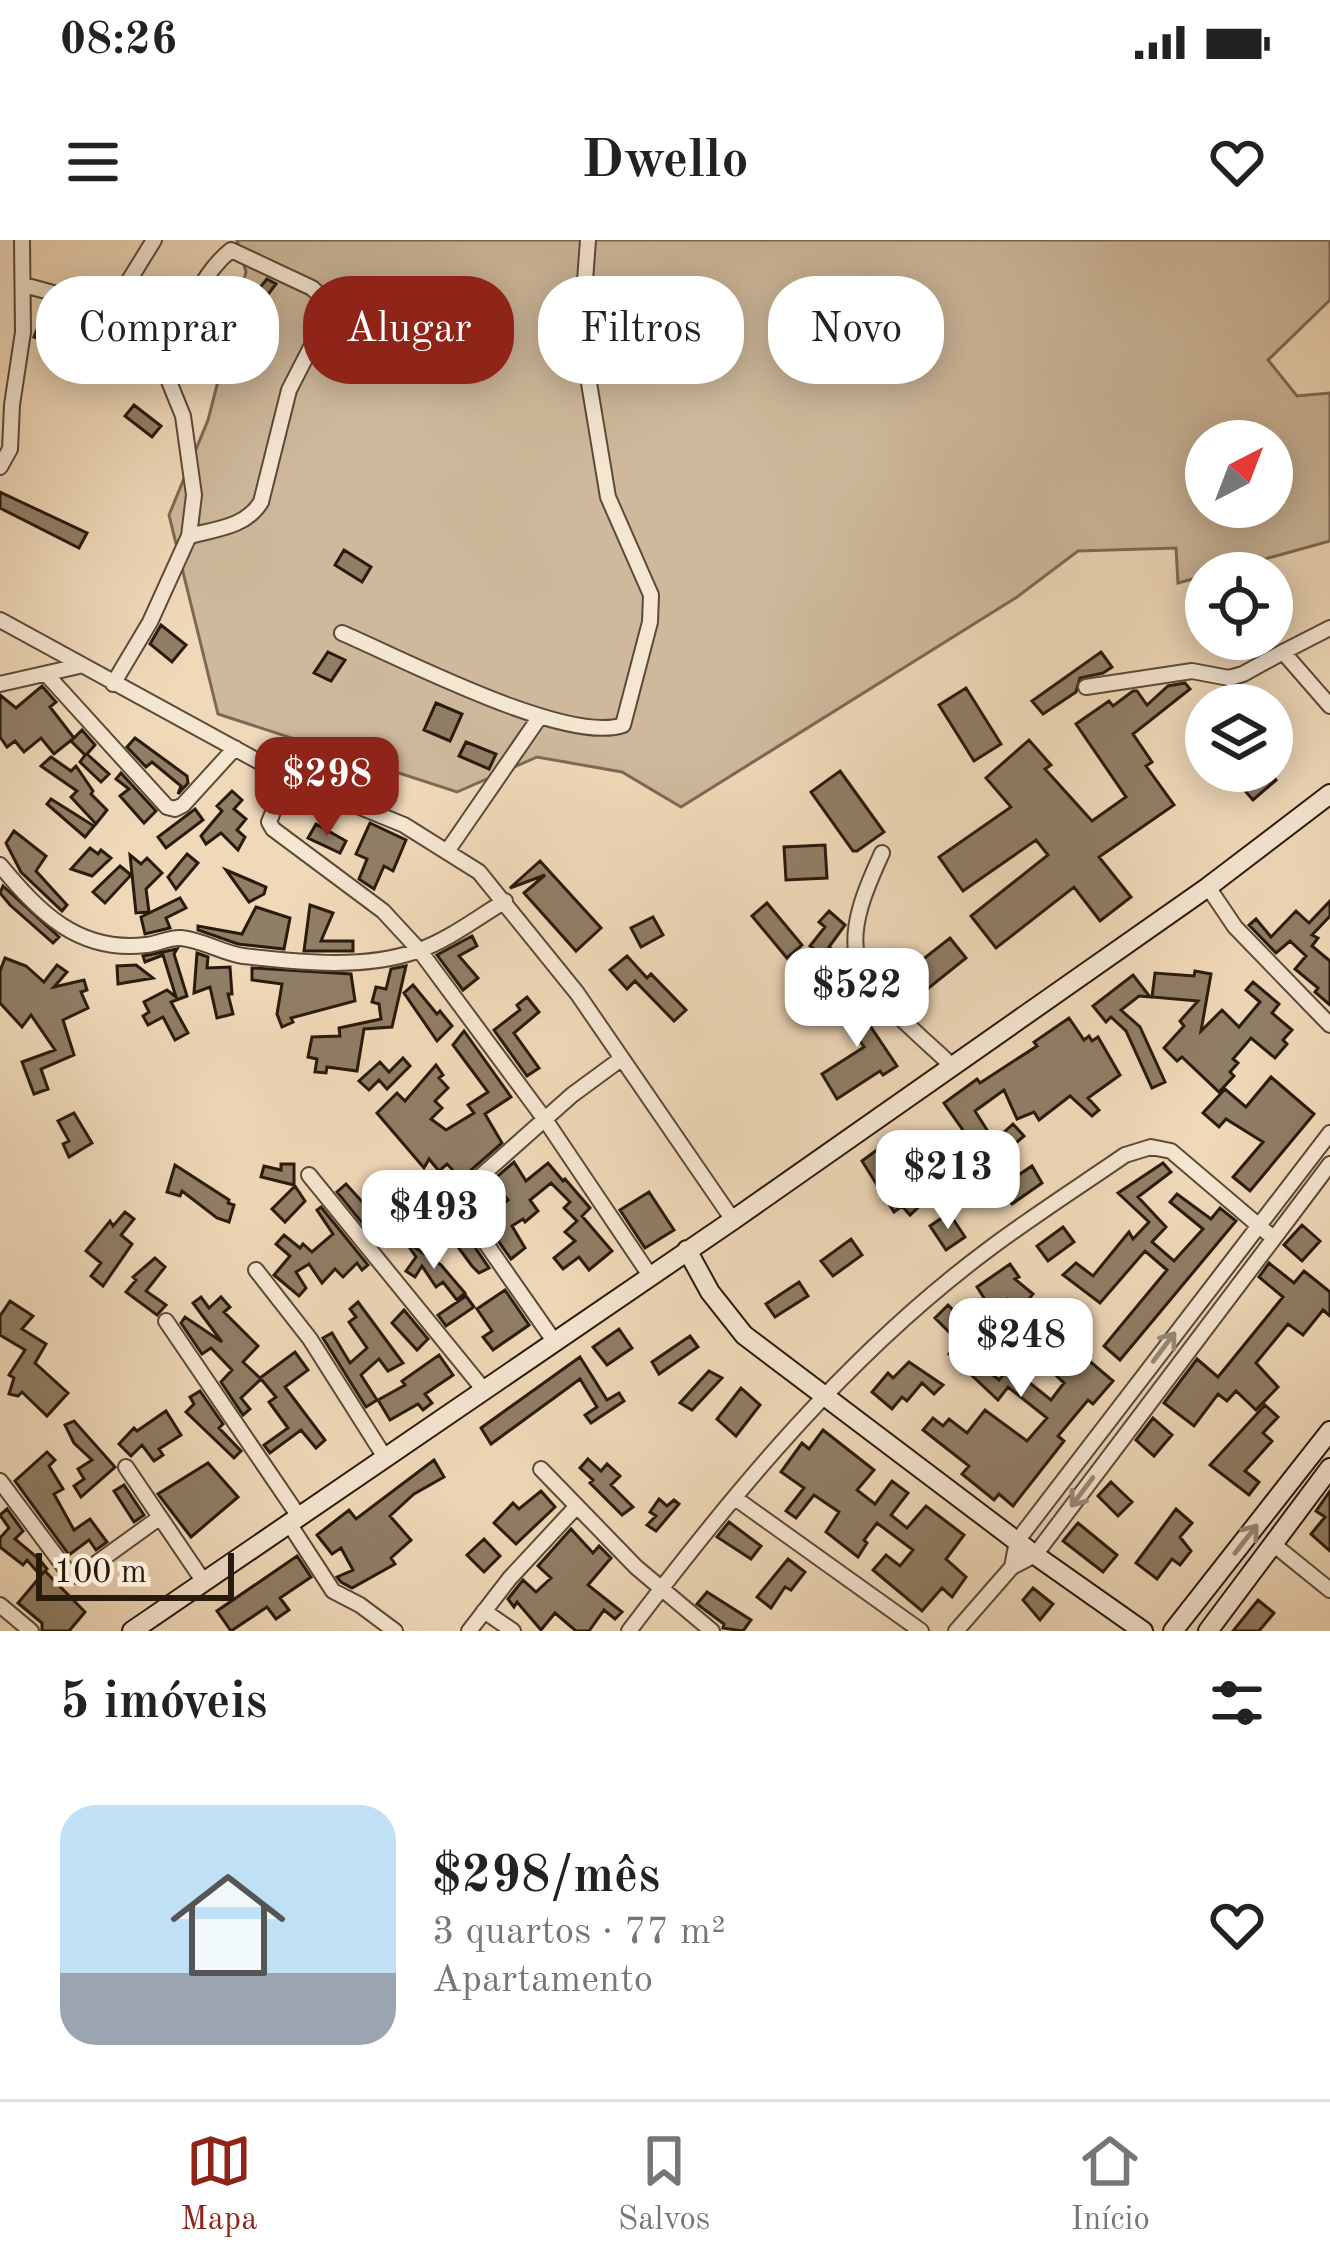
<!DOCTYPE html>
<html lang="pt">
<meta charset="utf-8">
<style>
body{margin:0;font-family:"Old Standard TT",serif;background:#f6f6f6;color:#222;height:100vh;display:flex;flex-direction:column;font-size:45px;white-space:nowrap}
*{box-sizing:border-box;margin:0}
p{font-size:39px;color:#767676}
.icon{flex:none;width:66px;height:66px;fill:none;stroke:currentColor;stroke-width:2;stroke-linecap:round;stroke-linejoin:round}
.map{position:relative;height:1391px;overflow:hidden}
.sheet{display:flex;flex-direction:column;background:#fff;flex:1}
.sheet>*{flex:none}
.hud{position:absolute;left:36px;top:36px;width:1260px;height:108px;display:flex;gap:24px}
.needle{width:78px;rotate:42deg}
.fabs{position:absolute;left:1185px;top:180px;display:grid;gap:24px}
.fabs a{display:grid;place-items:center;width:108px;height:108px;border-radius:50%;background:#fff;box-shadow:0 6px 30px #0003;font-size:60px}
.scale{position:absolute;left:36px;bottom:30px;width:198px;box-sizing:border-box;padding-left:12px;border:6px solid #291b0c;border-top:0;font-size:33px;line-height:42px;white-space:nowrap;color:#291b0c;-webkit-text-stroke:9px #f5e6d2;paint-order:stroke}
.price{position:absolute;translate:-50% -102px;padding:0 27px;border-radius:24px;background:#fff;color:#222;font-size:39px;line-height:78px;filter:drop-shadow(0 3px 6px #0008)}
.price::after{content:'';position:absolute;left:50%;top:72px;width:36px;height:27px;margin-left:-18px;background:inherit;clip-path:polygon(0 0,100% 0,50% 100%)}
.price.active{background:#8f2418;color:#fff}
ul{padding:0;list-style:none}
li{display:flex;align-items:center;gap:36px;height:300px;padding:0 60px}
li+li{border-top:3px solid #e0e0e0}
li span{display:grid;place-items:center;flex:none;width:336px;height:240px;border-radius:36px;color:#555}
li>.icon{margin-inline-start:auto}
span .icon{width:144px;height:144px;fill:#fffc;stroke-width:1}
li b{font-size:51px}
h2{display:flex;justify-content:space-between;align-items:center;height:144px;padding:0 60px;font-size:51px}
.tag{padding:0 42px;border-radius:48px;background:#fff;box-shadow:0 6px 30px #0003;font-size:42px;line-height:108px}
.tag.active{background:#8f2418;color:#fff}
.status{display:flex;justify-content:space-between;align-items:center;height:84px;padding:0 60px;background:#fff;direction:ltr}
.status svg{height:33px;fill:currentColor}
header{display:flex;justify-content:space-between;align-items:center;height:156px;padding:0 60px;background:#fff;font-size:54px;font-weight:800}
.menu{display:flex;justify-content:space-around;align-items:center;height:168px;border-top:3px solid #e0e0e0;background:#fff;font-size:33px;color:#767676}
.menu a{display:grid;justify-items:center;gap:6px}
.menu .active{color:#8f2418}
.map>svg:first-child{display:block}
.green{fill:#ceb99c;stroke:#7c6a54;stroke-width:3;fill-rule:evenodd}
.building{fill:#907e66;stroke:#291b0c;stroke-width:3}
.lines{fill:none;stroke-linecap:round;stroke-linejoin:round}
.street-casing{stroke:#5b4a37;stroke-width:18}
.secondary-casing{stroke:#291b0c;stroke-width:22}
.street{stroke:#f5e6d2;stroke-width:14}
.secondary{stroke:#f5e6d2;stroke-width:18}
.oneway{stroke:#998b79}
</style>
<div class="status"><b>08:26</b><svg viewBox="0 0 49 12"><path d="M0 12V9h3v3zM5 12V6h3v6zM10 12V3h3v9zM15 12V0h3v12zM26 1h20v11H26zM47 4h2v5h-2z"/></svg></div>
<header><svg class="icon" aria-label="menu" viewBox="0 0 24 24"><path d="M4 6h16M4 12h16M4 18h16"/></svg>Dwello<svg class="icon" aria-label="heart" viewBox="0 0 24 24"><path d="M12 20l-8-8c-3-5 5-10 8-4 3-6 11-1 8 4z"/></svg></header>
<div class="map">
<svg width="1330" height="1391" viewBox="0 0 1330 1391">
<rect width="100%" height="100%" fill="#f0d9b9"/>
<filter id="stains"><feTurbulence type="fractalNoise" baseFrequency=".00167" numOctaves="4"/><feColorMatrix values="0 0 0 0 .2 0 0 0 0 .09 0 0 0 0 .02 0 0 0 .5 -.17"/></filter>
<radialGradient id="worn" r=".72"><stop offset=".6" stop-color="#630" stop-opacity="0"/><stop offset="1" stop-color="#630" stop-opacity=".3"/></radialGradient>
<!-- green -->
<path class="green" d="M237,0h1093v60l-62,60 29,36 33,-3v148l-152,42 -2,-35 -98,3 -61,46 -336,210 -59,-35 -85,-15 -80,35 -239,-78 -49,-199 39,-95 38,-148zM1206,201h66v66h-66z"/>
<!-- building -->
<path class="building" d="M267,39l9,5 -16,21 -34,31 -14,-14 22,-23 3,3 11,-10 4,5z
M41,79l31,13 -8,18 -30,-13z
M134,165l27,21 -9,11 -27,-21z
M0,252l87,41 -8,15 -79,-40z
M344,310l27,17 -9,15 -27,-17z
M161,385l25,20 -14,17 -22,-18z
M328,412l17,8 -14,21 -17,-8z
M1101,412l11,15 -9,6 -23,5 -4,14 -33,22 -11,-13z
M1185,443l5,6 -57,45 19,28 -6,4 28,39 -75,52 32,40 -31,24 -26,-34 -78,61 -25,-32 77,-61 -12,-15 -73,51 -24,-34 72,-50 -25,-29 43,-38 22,25 -6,4 47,52 34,-24 -50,-73 33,-23 4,5 20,-15h4l10,14 21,-19z
M42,446l14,16 -6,5 24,31 -20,16 -13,-16 -17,14 -9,-11 -8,6 -7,-10v-42l16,13z
M966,448l35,56 -27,17 -35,-56z
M436,463l26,11 -12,27 -26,-11z
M82,490l13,15 -8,9 22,20 -8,8 -21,-20 5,-7 -14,-14z
M135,498l52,38 1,7 -10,11 3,-8 -29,-24 -6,5 -19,-20z
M466,502l30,12 -7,15 -30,-13z
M51,517l20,14 5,-5 17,25 -2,3 16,16 -11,14 -25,-27 6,-6 -36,-25z
M840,531l44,61 -27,19h-4l-42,-59z
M1244,531h24l8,9 -23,20 -14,-16 9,-8z
M121,533l35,38 -12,12 -24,-27 9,-7 -13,-10z
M232,551l10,9 -8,9 12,10 -9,11 8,7 -7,13 -17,-17 -15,11 -5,-8 21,-25 -5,-5z
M51,559l43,27 -9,11 -38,-33z
M195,569l8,11 -37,28 -8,-11z
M370,583l36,17 -13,31 -9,-5 -10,23 -15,-10 8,-20 -11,-5z
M316,584l30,17 -6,12 -32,-15z
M14,591l32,25 -10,15 31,34 -5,6 -41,-39 -15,-29z
M825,605l2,33 -41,2 -2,-33z
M90,608l8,6 3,-4 10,8 -19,18 -21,-7z
M187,614l11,9 -22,26 -8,-12z
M130,615l11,9 6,-6 15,15 -16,16 3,23 -13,1z
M540,621l61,67 -25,23 -52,-58 21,-18 -35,13z
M120,626l11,9 -26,28 -12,-11z
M226,630l40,17 -2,7 -15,8z
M3,646l56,51 -6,6 -43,-38 -10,-12z
M180,658l6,10 -20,10 4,10 -25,6 -4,-17z
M1330,661v15l-18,19 6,3 -6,8 18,15v44l-15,-13 3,-4 -23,-19 11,-13 -16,-15 -14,12 -27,-28 7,-6 15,18 25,-26 13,12z
M767,663l35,42 -15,13 -35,-42z
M310,665l23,8 -12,28h32v10h-49z
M256,667l34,11 -6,31 -46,-5 -40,-14v-4l44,8z
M829,671l16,14 -16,22 12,9 -6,8 -25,-18 15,-19 -6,-5z
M653,677l10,18 -22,12 -10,-19z
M472,696l5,10 -18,10 19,22 -15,12 -26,-35z
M950,698l16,20 -41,33 -17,-20z
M177,709l-3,5 13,42 -16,6 17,31 -13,7 -12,-23 -15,8 -5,-9 6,-4 -5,-10 23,-12 9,7 -13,-42 -18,7 -2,-6z
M197,713l11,4 -1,11 23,-1 2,27h-4l5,20 -16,4 -7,-31 -16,6z
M627,716l20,22 4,-4 35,36 -12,11 -39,-40 -8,8 -17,-19z
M5,718l21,8 18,16 13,-17 10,7 -13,15 30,-7 3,10 -6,2 7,16 -25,12 11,35 -33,14 7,20 -14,5 -12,-32 33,-12 -24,-35 -9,12 -22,-24v-32z
M136,725l17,13 -35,6 -1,-18z
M406,726l-14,61 -28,2 -7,42 -30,-4 -1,6 -11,-1 2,-13 -9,-2 4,-20 28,-1 -1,-8 42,-9 -2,-15 -7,-2 4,-15 10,2 5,-20z
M252,728l99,6 4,27 -64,17 2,4 -11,5 -5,-13 5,-30 -30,-4z
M1195,731l16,3 -10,57 21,-21 17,17 21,-25 -14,-12 7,-8 26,22 -7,9 20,17 -9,10 4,4 -12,14 -24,-20 -18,21 5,4 -8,9 4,4 -15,16 -37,-35 -5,4 -13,-13 20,-22 -4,-5 18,-20 -46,-4 3,-24 39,3z
M1133,735l17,22 -11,-1 -18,14 19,17 25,55 -13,6 -26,-57 -15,-14 -5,5 -13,-16z
M838,738l59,88 -14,9 -3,-4 -43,28 -15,-25 42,-27 -23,-34 5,-4 -17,-25z
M413,745l24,29 3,-3 12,15 -15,15 -33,-48z
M527,757l12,15 -25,21 25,35 -12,8 -33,-46 26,-20 -3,-5z
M1069,778l15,22 5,-4 3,5 6,-4 22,38 -32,23 11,12 -7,6 -22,-20 -31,24 -5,-8 -17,7 -13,-29 -29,21 19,30 19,-17 11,12 -25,21 15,21 18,-12 10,17 -30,21 -11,-15 5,-4 -19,-25 -16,11 -7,-10 7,-5 -10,-17 6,-3 -23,-33 33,-24 3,4 57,-37 -3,-4z
M464,791l47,66 -26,17 17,29 -41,36 -14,-15 -8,7 -10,-12 -5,9 -47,-55 20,-20 8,8 31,-36 7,10 -4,3 9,10 -13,13 7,7 -11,11 15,11 28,-17 -6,-8 20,-13 -35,-47z
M403,818l7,8 -23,23 -8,-9 -10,10 -10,-9 21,-19 9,10z
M1271,837l43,37 -64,77 -17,-14 30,-35 -37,-23 -7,8 -16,-14 22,-24 21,18z
M74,873l18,30 -23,14 -6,-13 6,-3 -11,-20z
M885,904l41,56 -16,15 -8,-9 -8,6 -32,-51z
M514,922l12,19 22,-18 15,18 2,-2 25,29 -8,8 30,35 -23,19 -10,-13 -16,12 -9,-11 21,-17 -10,-9 12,-11 -13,-13 6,-6 -19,-19 -21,17 8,11 -13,11 -2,-3 -11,7 13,22 -14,11 -27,-38 24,-21 -16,-19z
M1163,923l8,9 -33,25 28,30 -14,15 22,19 29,-32 -33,-27 7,-8 34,25 9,-11 16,13 -116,139 -16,-14 63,-76 -22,-19 -45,52 -37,-28 13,-12 17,13 36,-44 4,7 16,-17 -31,-29z
M281,924h13v21l-33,-8 3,-11 17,4z
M175,925l54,35 -1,3 6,2 -5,17 -12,-4 -35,-27 -2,5 -13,-4z
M390,937l46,36 -14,29 -18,-9 -10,13 -8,-6 -6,5 -43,-53 9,-8 20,22z
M295,946l10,15 -20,21 -13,-13z
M649,952l25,38 -29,18 -25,-38z
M321,967l47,58 -6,5 -5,-7 -14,14 -8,-8 -13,14 -13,-19 -13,8 10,16 -7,8 -25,-21 16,-19 -14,-12 8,-9 16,13 3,-4 9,8 21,-18 -16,-24z
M442,968l11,7 36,53 -10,5 -7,-7 -17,-23 3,-1 -23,-26z
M125,972l9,7 -13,16 11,9 -29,42 -12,-10 10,-13 -15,-12 24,-30 3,5z
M949,973l16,24 -19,13 -16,-24z
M1302,985l18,16 -18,20 -18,-16z
M1063,987l11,15 -26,19 -11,-15z
M851,999l11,16 -29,21 -12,-15z
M405,1001l36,24 24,28 -8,7 -14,-18 -7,5 -14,-21 -7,11 -9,-6 10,-14z
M155,1018l10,9 -19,24 20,14 -9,10 -31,-23 10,-12 -3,-3z
M1269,1023l25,20 10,-12 26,21v24l-7,-6 -20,25 -15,-11 -32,39 22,24 -22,23 -20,-19 -9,10 -9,-7 -24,32 -30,-23 33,-44 21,18 65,-80 -24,-20z
M1010,1024l9,13 -4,2 18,15 -6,7 24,20 3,-2 17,13 20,23 -4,4 26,22 -20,23 -5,-4 -30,36 6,5 -51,65 -14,-12 -5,6 -32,-26 7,-8 -46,-36 10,-12 10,8 6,-7 18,14 18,-23 42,31 20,-23 -39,-31 -10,13 -49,-46 8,-8 42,34 11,-13 41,33 13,-17 -37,-35 17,-19 -37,-30 -18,22 -15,-11 10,-12 -7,-11z
M799,1042l9,14 -33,21 -9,-13z
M505,1050l24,35 -36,25 -10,-13 9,-6 -15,-22z
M466,1056l8,11 -28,19 -8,-11z
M201,1057l8,11 12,-11 9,10 -6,5 34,34 -15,16 17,16 35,-26 13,18 -23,17 40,53 -9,8 -15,-18 -31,23 -6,-8 24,-17 -19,-26 7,-5 -15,-18 -20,19 9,11 -7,6 -22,-33 11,-12 -21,-22 -9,6 -21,-31 4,-6 37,25 -29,-39z
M10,1061l23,15 -11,13 24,15 -11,19 33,30 -21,23 -25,-24 -4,4 -9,-2 5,-16 -5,-3 16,-25 -25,-15v-19z
M358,1062l45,61 -15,8 -9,-12 -18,16 16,25 -11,7 -43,-69 9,-5 18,30 17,-15 -18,-26 7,-5 -6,-8z
M948,1065l18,18 -13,13 -18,-18z
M404,1070l24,29 -11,11 -25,-27z
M619,1089l13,19 -25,17 -14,-18z
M690,1096l8,11 -39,27 -7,-12z
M439,1115l14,20 -28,19 7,9 -9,7 -5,-6 -28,16 -12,-20 27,-15 -3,-4z
M580,1117l27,43 12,-7 5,8 -33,22 -6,-8 12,-8 -17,-28 -89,65 -10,-16z
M909,1122l34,23 -9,9 -12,-11 -15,18 -5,-4 -10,12 -20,-17 16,-19 5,5z
M709,1131l13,7 -30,32 -12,-7z
M741,1148l19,17 -24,31 -19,-17z
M200,1151l23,33 -4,4 22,23 -7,7 -48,-46 8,-8 -4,-7z
M1265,1165l13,12 -15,16 9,8 -27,30 14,11 -10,13 -39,-30z
M166,1171l15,24 -22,14 4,6 -9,6 -12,-16 -11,11 -12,-12 15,-16 3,3z
M1153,1178l19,17 -18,21 -18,-16z
M74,1181l41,46 -34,30 -7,-11 10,-7 -6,-10 14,-9 -18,-17 -9,-18z
M823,1190l51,40 -17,20 18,14 17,-23 16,12 -17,22 16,13 19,-22 38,29 -18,24 20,18 -14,20 -10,-9 -20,23 -49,-41 13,-15 14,11 13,-16 -36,-27 -13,17 3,3 -9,14 -32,-25 13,-20 -25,-17 -18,23 -10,-7 18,-23 -23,-16 21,-29 7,6z
M47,1212l8,8 -6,6 14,23 -9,5 20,36 16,-11 17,23 -11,8 -7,-10 -20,15 -54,-74z
M588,1219l13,12 6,-7 13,12 -9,9 22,22 -11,8 -32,-32 3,-3 -13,-12z
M434,1220l10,17 -30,17 -24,22 21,24 -20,18 4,6 -43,24 -11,-6 -4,-5 16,-7 -12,-22 -9,6 -15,-19 32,-25 7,9z
M208,1223l30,34 -47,40 -33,-43z
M1111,1242l21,20 -14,14 -20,-20z
M124,1245l20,30 -10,7 -20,-31z
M541,1251l14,16 -39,37 -22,-21 19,-20 6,6z
M1330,1251v60l-19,-17 14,-17 -9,-6z
M659,1259l8,7 7,-6 5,4 -23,27 -9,-6 9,-9 -6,-4z
M7,1269l16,22 -8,8 24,20 8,10 -2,2 40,41 -16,19h-27v-8l-24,-20 26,-31 -4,3 -13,-15 -4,5 -23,-18v-9l9,-10 -9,-13z
M1176,1269l16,14 -12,14 11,14 -11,14 -8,-6 -15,20 -21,-16z
M729,1282l32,24 -10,13 -34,-22z
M1078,1283l39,32 -14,17 -40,-31z
M571,1289l22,24 6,-7 12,12 -23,27 34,27 -7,7 -11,-9 -15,21h-13l-21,-18 -14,17 -24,-28 -3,5 -6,-8 15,-19 13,12 15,-14 -13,-12z
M484,1299l16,17 -16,16 -17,-17z
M297,1316l14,21 -31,21 9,12 -13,9 -9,-12 -36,24 -14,-20z
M788,1319l17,13 -14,18 -6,-3 -14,21 -14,-11z
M1033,1348l20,16 -13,16 -17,-20z
M707,1352l44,28 -8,11 -20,-3 1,-4 -27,-20z
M1258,1360l16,13 -15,18h-26z"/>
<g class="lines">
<!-- street casing -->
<g class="street-casing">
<path id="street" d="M24,45l69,19 16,9 55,56 19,47 11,79 -5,41 -39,86 -37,62
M109,73l45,-73
M164,129c17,-40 32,-91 67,-119l81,38 12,11 4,15 -39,76 -28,112c-15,25 -45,27 -72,34
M0,227l10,-18 2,-44 11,-73 -1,-92
M0,380l287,157 117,48 75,47 98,121 156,227
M1330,388l-47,24 47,54
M342,393c59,25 225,112 281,92l27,-103 1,-27 -43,-98 -27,-162 7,-95
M47,435l120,132 8,2 8,-4 52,-57
M0,444l79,-18
M1086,447l106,-16 37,7 14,-4 40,-22
M287,537l-18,45 4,7 110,82 37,40 126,170 103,153
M448,610l91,-132
M882,613c-14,31 -34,73 -24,108 10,34 69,80 94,105
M0,625c39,47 78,88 146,80 12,-1 23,-8 35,-7 22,2 41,15 62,18 55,6 120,14 174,-5 30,-10 60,-33 88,-50
M1208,647l27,40 95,98
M309,935l175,215
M256,1030l54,69 76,120
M166,1081l134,197
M554,1101l-99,-142 117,-104 49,-36
M126,1227l78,115
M541,1229l95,98 76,64
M0,1241l71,95 9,-1 79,-57
M735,1258l186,133
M290,1285l43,66 27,14 35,26
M1273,1304l57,46
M1012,1327l5,-26 313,-408
M0,1365l31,26
M484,1371l29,20
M469,1391l41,-53 66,-71
M629,1391c105,-139 219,-277 360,-382 44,-33 91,-63 136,-94l26,-8 20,4 101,86
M956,1391l56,-64 23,-12 295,-391"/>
</g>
<!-- secondary casing -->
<g class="secondary-casing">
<path id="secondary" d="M687,1010l23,42 34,43 291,220 108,76
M132,1391l601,-411 475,-333 122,-93
M1173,1391l157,-200
M1208,1391l122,-163"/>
</g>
<!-- street -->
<use href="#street" class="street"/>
<!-- secondary -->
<use href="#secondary" class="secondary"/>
</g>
<!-- one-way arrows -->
<defs><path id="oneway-shaft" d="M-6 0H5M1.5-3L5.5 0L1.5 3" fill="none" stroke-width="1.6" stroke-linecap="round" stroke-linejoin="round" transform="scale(3)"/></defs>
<g class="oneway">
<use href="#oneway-shaft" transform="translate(1164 1107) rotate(-53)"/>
<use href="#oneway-shaft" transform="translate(1082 1252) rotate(127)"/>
<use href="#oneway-shaft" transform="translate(1246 1299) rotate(-52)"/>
</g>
<rect width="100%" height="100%" filter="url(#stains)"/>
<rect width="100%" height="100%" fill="url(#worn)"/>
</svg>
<div class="fabs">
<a><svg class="needle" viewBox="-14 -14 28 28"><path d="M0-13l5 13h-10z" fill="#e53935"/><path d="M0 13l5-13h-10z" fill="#767676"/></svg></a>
<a><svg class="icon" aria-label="locate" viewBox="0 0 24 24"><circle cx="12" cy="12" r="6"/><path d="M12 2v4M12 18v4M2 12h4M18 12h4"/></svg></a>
<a><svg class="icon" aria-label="layers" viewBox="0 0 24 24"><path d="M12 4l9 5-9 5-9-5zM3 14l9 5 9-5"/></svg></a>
</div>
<div class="scale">100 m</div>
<b class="price active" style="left:327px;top:599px">$298</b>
<b class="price" style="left:857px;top:810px">$522</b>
<b class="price" style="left:948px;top:992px">$213</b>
<b class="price" style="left:434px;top:1032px">$493</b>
<b class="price" style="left:1021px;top:1160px">$248</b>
<div class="hud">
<a class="tag">Comprar</a>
<a class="tag active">Alugar</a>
<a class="tag">Filtros</a>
<a class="tag">Novo</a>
</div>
</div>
<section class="sheet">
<h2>5 imóveis<svg class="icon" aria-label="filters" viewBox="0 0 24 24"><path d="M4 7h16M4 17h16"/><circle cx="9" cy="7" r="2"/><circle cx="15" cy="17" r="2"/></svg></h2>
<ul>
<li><span style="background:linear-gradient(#bfe0f5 70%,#9aa5b1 0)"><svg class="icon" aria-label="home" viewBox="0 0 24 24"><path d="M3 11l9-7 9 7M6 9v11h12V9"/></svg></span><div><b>$298/mês</b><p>3 quartos · 77 m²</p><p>Apartamento</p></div><svg class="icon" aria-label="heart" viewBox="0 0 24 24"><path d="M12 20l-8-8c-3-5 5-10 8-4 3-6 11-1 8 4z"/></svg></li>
</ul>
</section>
<nav class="menu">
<a class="active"><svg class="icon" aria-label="map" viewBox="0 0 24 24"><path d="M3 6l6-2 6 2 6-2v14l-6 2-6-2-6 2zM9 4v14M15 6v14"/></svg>Mapa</a>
<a><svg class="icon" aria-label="saved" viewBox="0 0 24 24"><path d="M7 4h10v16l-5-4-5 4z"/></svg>Salvos</a>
<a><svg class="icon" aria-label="home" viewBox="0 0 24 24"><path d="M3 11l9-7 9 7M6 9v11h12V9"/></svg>Início</a>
</nav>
